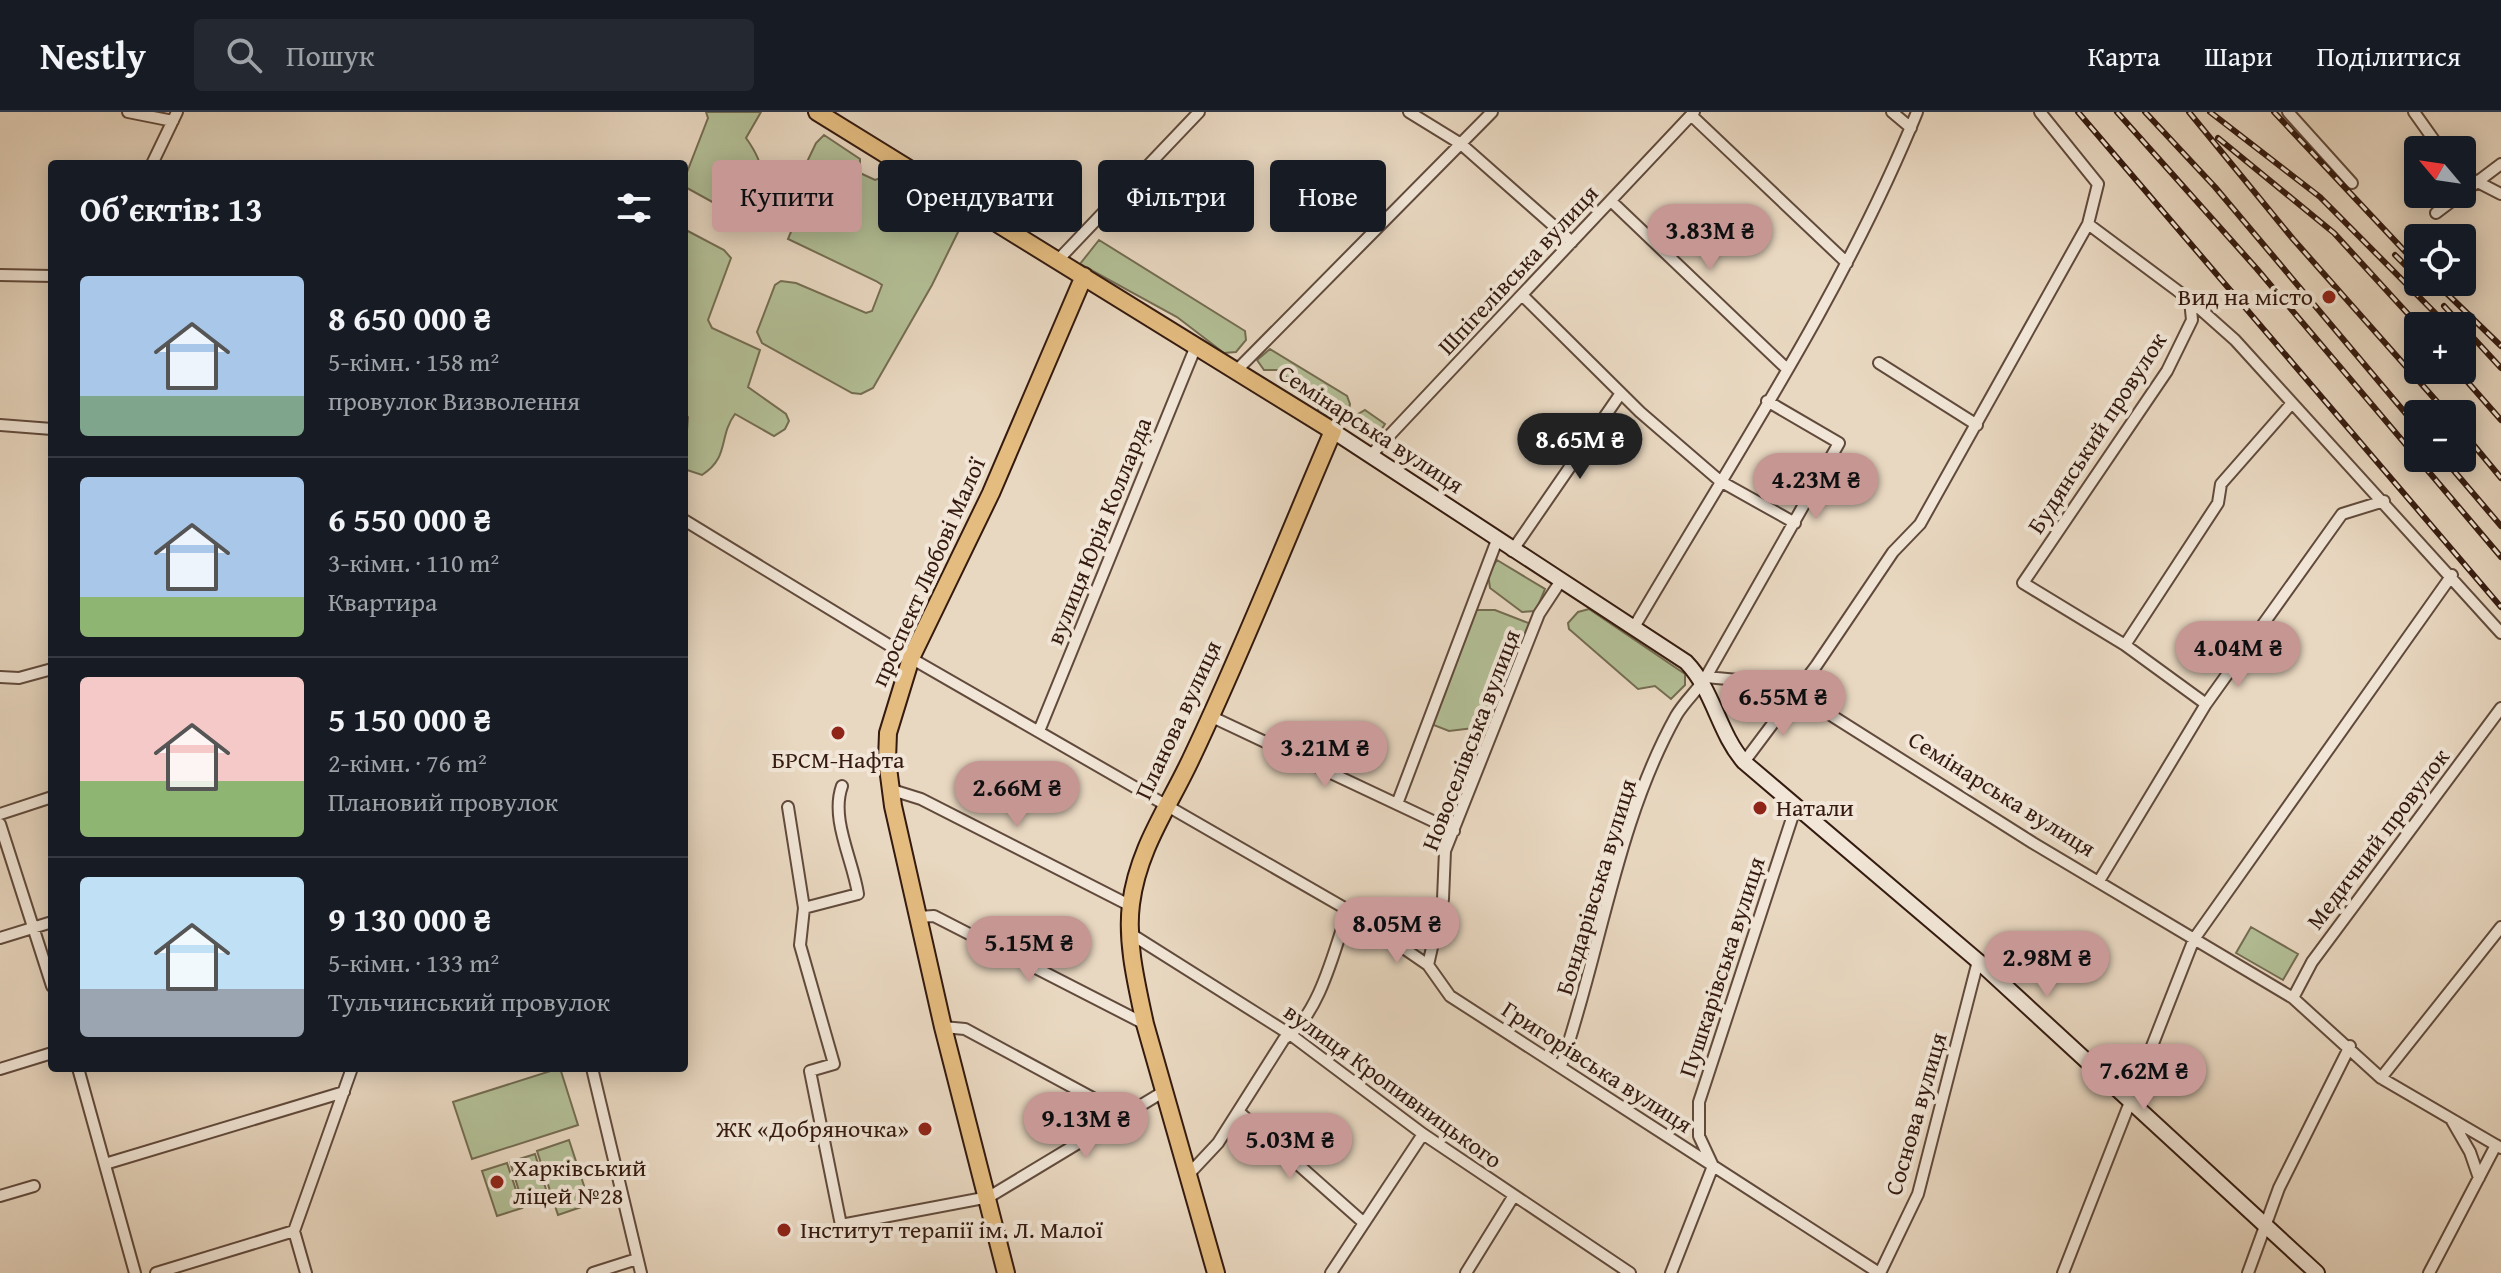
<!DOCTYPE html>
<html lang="uk">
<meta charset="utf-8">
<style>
body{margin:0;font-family:"Gentium Book Plus",serif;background:#242831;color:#f1f3f6;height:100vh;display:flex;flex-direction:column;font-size:30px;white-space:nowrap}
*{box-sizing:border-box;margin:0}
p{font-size:26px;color:#9ea1a6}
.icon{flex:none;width:44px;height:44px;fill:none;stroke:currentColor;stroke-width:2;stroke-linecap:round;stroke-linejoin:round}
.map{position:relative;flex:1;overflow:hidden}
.sheet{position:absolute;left:48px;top:48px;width:640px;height:912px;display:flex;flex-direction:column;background:#171b24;border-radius:8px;box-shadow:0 4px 20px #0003}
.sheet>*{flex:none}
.top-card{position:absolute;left:712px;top:48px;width:760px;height:72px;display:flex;gap:16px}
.needle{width:52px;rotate:299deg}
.tools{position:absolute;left:2404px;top:24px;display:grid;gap:16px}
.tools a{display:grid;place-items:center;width:72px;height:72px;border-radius:8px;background:#171b24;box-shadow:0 4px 20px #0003;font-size:40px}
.price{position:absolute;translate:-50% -68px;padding:0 18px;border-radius:28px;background:#c59692;color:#111;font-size:26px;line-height:52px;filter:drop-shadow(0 2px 4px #0008)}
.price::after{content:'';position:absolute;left:50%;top:48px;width:24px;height:18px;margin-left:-12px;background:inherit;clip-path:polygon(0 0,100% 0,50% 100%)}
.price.active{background:#222;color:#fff}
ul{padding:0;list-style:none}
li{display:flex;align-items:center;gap:24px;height:200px;padding:0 32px}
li+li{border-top:2px solid #363941}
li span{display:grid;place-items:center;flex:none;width:224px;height:160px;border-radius:8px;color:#555}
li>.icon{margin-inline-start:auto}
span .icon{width:96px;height:96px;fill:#fffc;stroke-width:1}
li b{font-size:34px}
h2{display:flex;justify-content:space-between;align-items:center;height:96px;padding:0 32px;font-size:34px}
.tag{padding:0 28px;border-radius:8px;background:#171b24;box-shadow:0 4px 20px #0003;font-size:28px;line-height:72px}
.tag.active{background:#c59692;color:#111}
header{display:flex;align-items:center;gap:48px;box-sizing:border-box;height:112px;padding:0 40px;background:#171b24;border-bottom:2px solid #363941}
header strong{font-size:38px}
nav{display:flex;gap:44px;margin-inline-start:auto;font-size:28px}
.search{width:560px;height:72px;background:#242831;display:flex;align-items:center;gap:20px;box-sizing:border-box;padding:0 28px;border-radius:8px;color:#9ea1a6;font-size:30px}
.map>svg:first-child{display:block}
.green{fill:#b3bf96;stroke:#746c52;stroke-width:2}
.water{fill:#9bb8bc;stroke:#727977;stroke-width:2}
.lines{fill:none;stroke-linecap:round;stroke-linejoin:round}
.street-casing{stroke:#614a3c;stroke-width:14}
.secondary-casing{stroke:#341a0f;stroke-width:18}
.primary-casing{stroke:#341a0f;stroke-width:20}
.street{stroke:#f1e6d7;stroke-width:10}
.secondary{stroke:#f1e6d7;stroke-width:14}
.primary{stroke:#e4bc80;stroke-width:16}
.rail-casing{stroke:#341a0f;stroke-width:6}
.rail{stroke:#f1e6d7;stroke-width:3;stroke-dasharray:9;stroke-linecap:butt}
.poi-dot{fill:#8f2418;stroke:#f1e6d7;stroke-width:3}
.labels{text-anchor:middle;stroke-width:8;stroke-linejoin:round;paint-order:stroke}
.street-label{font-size:24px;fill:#341a0f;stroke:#f1e6d7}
.poi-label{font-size:24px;fill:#341a0f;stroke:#f1e6d7;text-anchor:start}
</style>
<header>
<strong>Nestly</strong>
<div class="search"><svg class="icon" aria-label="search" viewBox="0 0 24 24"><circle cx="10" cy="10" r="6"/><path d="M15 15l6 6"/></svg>Пошук</div>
<nav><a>Карта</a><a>Шари</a><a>Поділитися</a></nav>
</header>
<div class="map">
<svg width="2501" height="1161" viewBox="0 0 2501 1161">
<rect width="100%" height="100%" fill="#e9d8c1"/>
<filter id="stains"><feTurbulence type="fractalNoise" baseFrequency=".0025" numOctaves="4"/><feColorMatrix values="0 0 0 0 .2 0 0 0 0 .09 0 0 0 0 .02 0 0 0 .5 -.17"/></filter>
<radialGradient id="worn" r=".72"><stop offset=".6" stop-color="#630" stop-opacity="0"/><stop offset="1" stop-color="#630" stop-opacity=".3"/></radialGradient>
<!-- green -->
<path class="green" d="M706,0h55l-15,26c23,32 17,41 3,77l-15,-1 -47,-26 -3,-8 24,-62z
M824,23l36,24v14l15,7 14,-5 65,43 6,10 -28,57 -59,103 -12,6 -9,-1 -90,-50 -5,-11 18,-47 6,-4 15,2 70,30 6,-2 10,-26 -6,-4 -88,-42 9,-22 8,-2 26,5 10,-23 -9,-13 -26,-20 10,-21z
M684,117l40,21 7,8 -23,62 4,8 48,22 -12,37 38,27 3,7 -4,8 -11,7 -39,-22c-17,23 -5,43 -33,61l-18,-6 4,-52 -4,-2z
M1099,128l146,91 1,9 -10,12 -12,1 -47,-36 -97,-53z
M1270,237l77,47 3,8 -3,15 -13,1 -16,-8 1,-14 -30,-17 -8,-11h-17l-7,-10z
M1365,298l20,14 -9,14 -17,-9 -1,-15z
M1497,448l48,29 -9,22 -14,1 -32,-24 -2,-14z
M1589,497l96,65v11l-14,14 -16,-13 -17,3 -69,-60 -1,-6 10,-11z
M1476,498h19l36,14 -41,102 -41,5 -18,-7z
M2251,815l47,27 -15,26 -47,-27z
M560,956l18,57 -106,34 -19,-57z
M569,1028l21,64 -32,11 -21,-64z
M535,1042l14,45 -25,8 -14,-45z
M507,1051l15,45 -25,8 -15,-45z"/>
<!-- water -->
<path class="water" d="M1055,985h13l10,9 -13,19 -9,-5 4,-3 -7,-7z"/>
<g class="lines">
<!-- street casing -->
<g class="street-casing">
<path id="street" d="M128,0l45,9
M1409,0l52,32 111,98
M1892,0l19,16
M2040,0l58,72 -10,40 102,76 45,40 266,293
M2288,0l64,71
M2414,0l27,38
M1691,3l156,148
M152,52l25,-52
M2462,62l39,20
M1611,89l176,168
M2436,101l65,-49
M1058,148l141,-148
M0,163l52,1
M1522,183l118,117 80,69 75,42
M2190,188l2,20 -25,51 -144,212 102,62 81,59
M1879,251l98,62
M1236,259l256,-259
M0,313l52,4
M1371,343l323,-343
M684,408l218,133 446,257 80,55 22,31 429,277
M1512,439l109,-158
M1633,517c99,-169 210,-335 284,-517
M2125,533l93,-142 3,-19 71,-81
M0,565l19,1 33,-9
M1706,565l133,-234 -72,-42
M1210,604l244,115
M1039,619l157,-385
M1744,650l72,-96 77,-114 27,-28 168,-300
M889,677l32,10 210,107
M1397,692l100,-264
M788,695l16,101 -4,37 34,119 -24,7 31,154 148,-28 174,-105
M0,702l52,-17
M0,712l52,162
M2099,769l107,-177 136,-190 42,-13
M804,796l54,-14c-5,-34 -28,-75 -16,-108
M918,805l16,-1 211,108
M1131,822l160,101 132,99 207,139
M0,826l52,-16
M1428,853l15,-66 2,-48 94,-237 21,-32
M2293,886l19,-36 189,-254
M943,915l22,2 161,87
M1561,954c40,-115 55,-242 115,-350 8,-14 21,-25 30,-39l53,5 37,11 237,150 260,155 88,80 120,70
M78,956l57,205
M592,956l49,205
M0,957l52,-16
M2381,966l120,-151
M1239,1000l125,111
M2451,1007l19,33 9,26
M105,1052l239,-72
M1188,1063l30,-32 66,-104c35,-22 51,-91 64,-129
M0,1084l34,-10
M156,1161l138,-42
M306,1161l-12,-42 58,-163
M593,1161l44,-14
M1331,1161l92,-139
M1466,1161l47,-76
M1671,1161l42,-107 -14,-30v-34l96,-293
M1880,1161l38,-79 60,-233
M2063,1161l131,-334 258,-364
M2248,1161l31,-85 71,-142
M2429,1161l67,-128"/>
</g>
<!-- secondary casing -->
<g class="secondary-casing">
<path id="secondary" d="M1333,319l353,231c28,29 32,70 58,100l234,199 339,312"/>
</g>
<!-- primary casing -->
<g class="primary-casing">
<path id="primary" d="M817,0l516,319c-47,109 -91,221 -142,328 -23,49 -53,90 -60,145 -5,39 6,82 14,120l71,249
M1006,1161l-63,-246 -50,-221 -6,-46 1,-27 23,-75 80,-165 93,-217"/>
</g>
<!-- street -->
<use href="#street" class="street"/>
<!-- secondary -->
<use href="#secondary" class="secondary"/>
<!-- primary -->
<use href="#primary" class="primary"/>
<!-- rail casing -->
<g class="rail-casing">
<path id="rail" d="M2078,0l423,495
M2117,0l140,157 244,288
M2145,0l70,75 203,241
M2189,0l104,127 155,175
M2210,0l110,85 128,129
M2274,0l140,149
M2218,26l116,95 85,93
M2395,143l23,23
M2435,170l66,64
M2444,194l57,62
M2457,258l44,50
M2462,319l39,47
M2443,346l58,68"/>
</g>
<!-- rail -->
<use href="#rail" class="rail"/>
</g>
<!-- markers -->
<g class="poi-dot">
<circle cx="2329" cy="185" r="8"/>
<circle cx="838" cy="621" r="8"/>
<circle cx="1760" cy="696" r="8"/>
<circle cx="925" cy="1017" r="8"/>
<circle cx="497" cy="1070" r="8"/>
<circle cx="784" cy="1118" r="8"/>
</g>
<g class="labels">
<!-- street labels -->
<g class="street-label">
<text transform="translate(1518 158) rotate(-47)" y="8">Шпігелівська вулиця</text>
<text transform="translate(1371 317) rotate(33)" y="8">Семінарська вулиця</text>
<text transform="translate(2097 321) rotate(-57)" y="8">Будянський провулок</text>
<text transform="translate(1099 419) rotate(-68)" y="8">вулиця Юрія Колларда</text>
<text transform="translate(928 460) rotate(-66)" y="8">проспект Любові Малої</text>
<text transform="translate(1178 608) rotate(-65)" y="8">Планова вулиця</text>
<text transform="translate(1471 628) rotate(-69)" y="8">Новоселівська вулиця</text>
<text transform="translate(2002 682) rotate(32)" y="8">Семінарська вулиця</text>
<text transform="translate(2378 727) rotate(-53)" y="8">Медичний провулок</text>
<text transform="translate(1596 775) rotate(-73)" y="8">Бондарівська вулиця</text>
<text transform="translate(1722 855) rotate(-72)" y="8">Пушкарівська вулиця</text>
<text transform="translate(1597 955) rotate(33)" y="8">Григорівська вулиця</text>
<text transform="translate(1393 974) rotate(36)" y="8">вулиця Кропивницького</text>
<text transform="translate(1916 1002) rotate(-74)" y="8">Соснова вулиця</text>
</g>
<!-- poi labels -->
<g class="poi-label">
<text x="2313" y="193" text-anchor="end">Вид на місто</text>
<text x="838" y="656" text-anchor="middle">БРСМ-Нафта</text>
<text x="1776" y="704">Натали</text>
<text x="909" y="1025" text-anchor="end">ЖК «Добряночка»</text>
<text x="513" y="1064">Харківський<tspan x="513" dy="28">ліцей №28</tspan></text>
<text x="800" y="1126">Інститут терапії ім. Л. Малої</text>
</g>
</g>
<rect width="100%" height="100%" filter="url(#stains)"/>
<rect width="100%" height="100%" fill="url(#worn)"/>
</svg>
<div class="tools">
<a><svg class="needle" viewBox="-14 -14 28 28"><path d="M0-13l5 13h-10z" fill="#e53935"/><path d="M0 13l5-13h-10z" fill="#9ea1a6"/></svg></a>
<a><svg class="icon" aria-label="locate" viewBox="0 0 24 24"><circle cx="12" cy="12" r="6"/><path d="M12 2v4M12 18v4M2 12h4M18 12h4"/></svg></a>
<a>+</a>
<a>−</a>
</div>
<b class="price" style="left:1710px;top:160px">3.83M ₴</b>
<b class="price active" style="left:1580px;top:369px">8.65M ₴</b>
<b class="price" style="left:1816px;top:409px">4.23M ₴</b>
<b class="price" style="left:2238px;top:577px">4.04M ₴</b>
<b class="price" style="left:1783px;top:626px">6.55M ₴</b>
<b class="price" style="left:1325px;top:677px">3.21M ₴</b>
<b class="price" style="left:1017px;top:717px">2.66M ₴</b>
<b class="price" style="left:1397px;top:853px">8.05M ₴</b>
<b class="price" style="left:1029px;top:872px">5.15M ₴</b>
<b class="price" style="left:2047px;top:887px">2.98M ₴</b>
<b class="price" style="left:2144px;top:1000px">7.62M ₴</b>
<b class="price" style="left:1086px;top:1048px">9.13M ₴</b>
<b class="price" style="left:1290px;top:1069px">5.03M ₴</b>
<div class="top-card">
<a class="tag active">Купити</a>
<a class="tag">Орендувати</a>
<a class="tag">Фільтри</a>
<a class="tag">Нове</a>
</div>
<section class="sheet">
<h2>Об’єктів: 13<svg class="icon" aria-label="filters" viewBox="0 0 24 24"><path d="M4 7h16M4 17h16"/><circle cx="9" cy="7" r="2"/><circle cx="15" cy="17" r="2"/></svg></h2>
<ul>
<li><span style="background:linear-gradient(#a9c7e8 75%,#7fa58c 0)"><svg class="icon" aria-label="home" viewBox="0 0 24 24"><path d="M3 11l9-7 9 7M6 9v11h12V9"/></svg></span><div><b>8 650 000 ₴</b><p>5-кімн. · 158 m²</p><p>провулок Визволення</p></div></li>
<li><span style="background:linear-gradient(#a9c7e8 75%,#8fb573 0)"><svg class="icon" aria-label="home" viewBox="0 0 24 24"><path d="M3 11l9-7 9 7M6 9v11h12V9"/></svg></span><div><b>6 550 000 ₴</b><p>3-кімн. · 110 m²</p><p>Квартира</p></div></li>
<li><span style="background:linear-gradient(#f6c9c9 65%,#8fb573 0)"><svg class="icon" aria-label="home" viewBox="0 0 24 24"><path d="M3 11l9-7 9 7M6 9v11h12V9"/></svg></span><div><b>5 150 000 ₴</b><p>2-кімн. · 76 m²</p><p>Плановий провулок</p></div></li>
<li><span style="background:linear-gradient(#bfe0f5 70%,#9aa5b1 0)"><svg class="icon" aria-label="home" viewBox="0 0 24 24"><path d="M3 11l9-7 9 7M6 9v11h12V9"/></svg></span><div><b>9 130 000 ₴</b><p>5-кімн. · 133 m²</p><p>Тульчинський провулок</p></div></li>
</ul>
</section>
</div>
